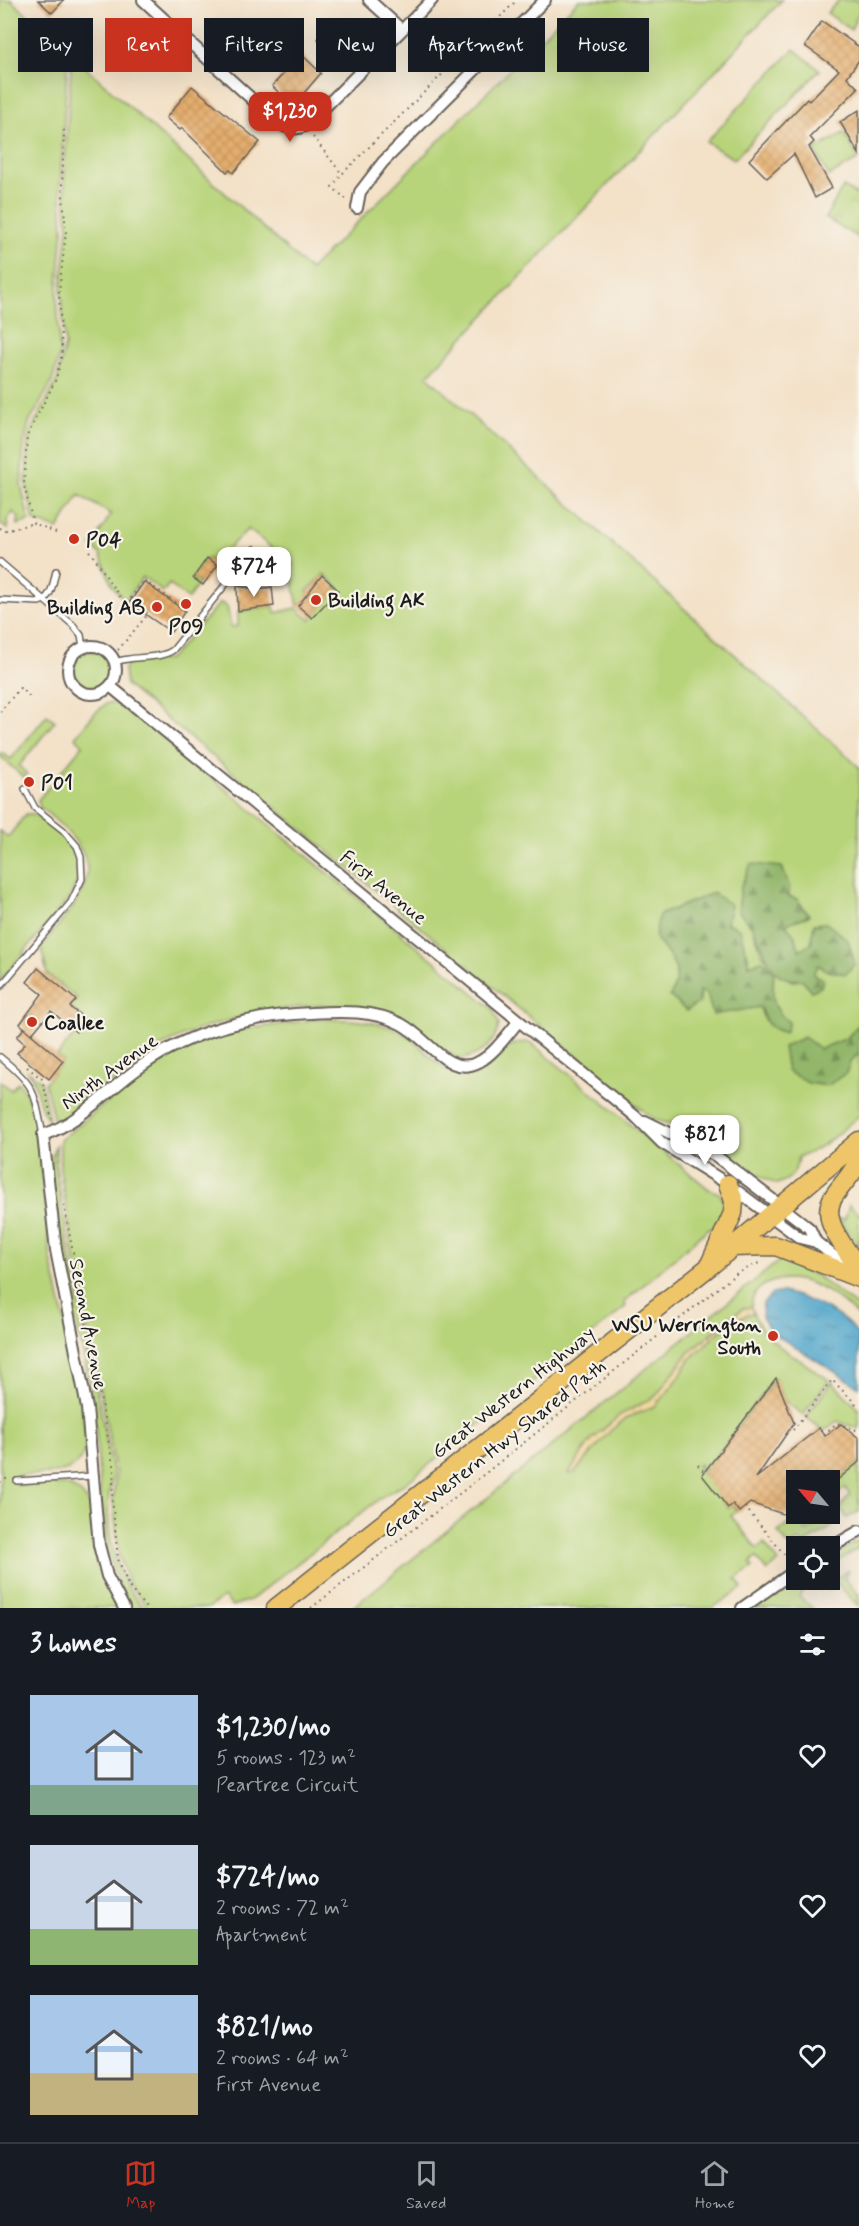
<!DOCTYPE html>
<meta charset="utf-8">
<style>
body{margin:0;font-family:Mynerve,sans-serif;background:#242831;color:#f1f3f6;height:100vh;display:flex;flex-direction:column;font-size:22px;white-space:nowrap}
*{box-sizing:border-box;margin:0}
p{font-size:20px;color:#9ea1a6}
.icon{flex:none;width:33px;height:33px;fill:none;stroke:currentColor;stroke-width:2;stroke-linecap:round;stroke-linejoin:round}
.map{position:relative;height:1608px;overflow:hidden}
.drawer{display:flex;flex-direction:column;background:#171b24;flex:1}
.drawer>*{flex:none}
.banner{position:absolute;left:18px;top:18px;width:824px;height:54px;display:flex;gap:12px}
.needle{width:39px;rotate:299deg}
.buttons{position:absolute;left:786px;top:1470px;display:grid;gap:12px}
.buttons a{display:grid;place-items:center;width:54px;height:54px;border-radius:0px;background:#171b24;box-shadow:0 6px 24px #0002;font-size:30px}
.price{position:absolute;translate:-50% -51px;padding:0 14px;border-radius:12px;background:#fff;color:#222;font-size:20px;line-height:39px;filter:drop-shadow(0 2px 3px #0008)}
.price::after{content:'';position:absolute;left:50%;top:36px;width:18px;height:14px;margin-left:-9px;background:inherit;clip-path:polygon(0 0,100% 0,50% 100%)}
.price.current{background:#c8321e;color:#fff}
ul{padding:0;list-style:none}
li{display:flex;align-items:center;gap:18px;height:150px;padding:0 30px}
li span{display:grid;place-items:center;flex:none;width:168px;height:120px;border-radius:0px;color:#555}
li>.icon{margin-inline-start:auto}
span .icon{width:72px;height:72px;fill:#fffc;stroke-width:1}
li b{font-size:26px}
h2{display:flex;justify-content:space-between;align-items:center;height:72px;padding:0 30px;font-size:26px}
.pill{padding:0 21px;border-radius:0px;background:#171b24;box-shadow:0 6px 24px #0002;font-size:21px;line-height:54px}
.pill.current{background:#c8321e;color:#fff}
.menu{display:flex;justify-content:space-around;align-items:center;height:84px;border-top:2px solid #363941;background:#171b24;font-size:16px;color:#9ea1a6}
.menu a{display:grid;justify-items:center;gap:3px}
.menu .current{color:#c8321e}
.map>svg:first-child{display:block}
.green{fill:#b8d47a;stroke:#6a784b;stroke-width:1.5;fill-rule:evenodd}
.forest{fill:url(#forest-firs);stroke:#576943;stroke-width:1.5}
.sand{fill:url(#sand-dots);stroke:#857b5d;stroke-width:1.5}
.park{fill:url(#park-tufts);stroke:#6a784b;stroke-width:1.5}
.water{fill:url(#water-ripples);stroke:#366074;stroke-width:1.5}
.building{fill:url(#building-cross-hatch)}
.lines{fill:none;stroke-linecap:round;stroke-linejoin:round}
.service-casing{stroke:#676158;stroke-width:8}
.minor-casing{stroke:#676158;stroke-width:14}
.trunk-casing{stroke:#676158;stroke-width:21}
.path{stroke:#676158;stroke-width:2;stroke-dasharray:1.5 4.5;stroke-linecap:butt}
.service{stroke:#fff;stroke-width:5}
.minor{stroke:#fff;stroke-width:10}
.trunk{stroke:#eec569;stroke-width:18}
.poi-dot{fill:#c8321e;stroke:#f7f3e8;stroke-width:2}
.labels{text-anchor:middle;stroke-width:4.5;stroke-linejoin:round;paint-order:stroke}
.poi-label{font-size:20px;font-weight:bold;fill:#1c1c1c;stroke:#f7f3e8;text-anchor:start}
.street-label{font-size:20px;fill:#1c1c1c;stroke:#f7f3e8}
</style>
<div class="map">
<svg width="859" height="1608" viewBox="0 0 859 1608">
<defs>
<pattern id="forest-firs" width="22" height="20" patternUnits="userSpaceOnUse" patternTransform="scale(1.5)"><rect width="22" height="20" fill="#92b66a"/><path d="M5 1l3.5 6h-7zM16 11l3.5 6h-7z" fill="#769356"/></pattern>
<pattern id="sand-dots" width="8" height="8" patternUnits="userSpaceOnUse" patternTransform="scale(1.5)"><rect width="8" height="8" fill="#eeda9e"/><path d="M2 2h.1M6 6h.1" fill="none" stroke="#ccba88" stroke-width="1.8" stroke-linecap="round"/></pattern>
<pattern id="park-tufts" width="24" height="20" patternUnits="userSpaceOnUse" patternTransform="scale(1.5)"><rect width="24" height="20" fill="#b8d47a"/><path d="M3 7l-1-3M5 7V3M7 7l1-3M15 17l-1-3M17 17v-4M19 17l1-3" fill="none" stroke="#9eb569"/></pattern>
<pattern id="water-ripples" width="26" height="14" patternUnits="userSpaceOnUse" patternTransform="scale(1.5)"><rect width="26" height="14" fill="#4fa5cb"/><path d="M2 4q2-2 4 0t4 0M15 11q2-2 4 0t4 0" fill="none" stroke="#4186a4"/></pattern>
<pattern id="building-cross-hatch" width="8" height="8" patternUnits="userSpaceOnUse" patternTransform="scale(1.5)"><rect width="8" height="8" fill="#e4ad6d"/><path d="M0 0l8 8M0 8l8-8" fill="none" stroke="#c3945e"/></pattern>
</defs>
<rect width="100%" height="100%" fill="#f7f3e8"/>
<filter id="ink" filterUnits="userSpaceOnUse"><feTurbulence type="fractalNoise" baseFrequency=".0167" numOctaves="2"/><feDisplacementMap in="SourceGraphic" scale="12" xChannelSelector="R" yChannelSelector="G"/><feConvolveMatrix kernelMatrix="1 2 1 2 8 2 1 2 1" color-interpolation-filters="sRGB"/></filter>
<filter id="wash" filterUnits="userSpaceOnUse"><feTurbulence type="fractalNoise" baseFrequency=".008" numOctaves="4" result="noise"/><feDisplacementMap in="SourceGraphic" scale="24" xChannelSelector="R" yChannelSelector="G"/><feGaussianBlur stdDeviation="1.35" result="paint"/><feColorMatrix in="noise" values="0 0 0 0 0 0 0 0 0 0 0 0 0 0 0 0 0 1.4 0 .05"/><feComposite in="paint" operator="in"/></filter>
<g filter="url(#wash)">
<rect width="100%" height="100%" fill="#f3e1c8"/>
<!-- green -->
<path class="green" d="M0,0h11l57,52 -8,134 3,43 -6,66 3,58 -8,29 -23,41 -5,19 -3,42 8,37 -12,4 2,-7 -6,-6 -6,8 1,9 -7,-4 -1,-8z
M579,0h203l-355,376 432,391v257l-12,14 -27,12 26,23 4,-11 9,-9v63c-18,14 -38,35 -61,41 -2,16 -6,22 -21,27 -30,-10 -53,-38 -80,-53 -13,-8 -28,-4 -45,-13l-526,-433 -2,-16 4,-6 38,-3 6,-4 48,-53 7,3 4,21 7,-1v-15l36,-5 1,7 21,-5 14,12 29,-32 -15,-14 -17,17 3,3 -12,12 -8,-39 2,-3 -44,-35 -34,33 -7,-4 -14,20 6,5 -11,16 -19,-15 -6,8 -20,-15 -18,24 -13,-16 -12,-31 -8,-8 19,-32 -32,-19 -21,34 -24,-8 -8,-37 2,-45 3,-9 26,-49 8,-36 -4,-55 7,-62 -4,-48 8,-125 238,215zM713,893l14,30 20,29 3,14 23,7 -1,21 5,19 -13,7 -4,-13 -83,-22 -1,-20 -17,-50zM809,916l-24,8 11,14 3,12 12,-6 17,27 -10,-6c-6,12 -13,15 -26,16l-30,-27 -8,-23z
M839,0h20v11l-8,19 -24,-17z
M794,49l26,21 -86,89 -28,-17z
M844,133l15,26 -30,17 -15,-26z
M74 669a18 18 0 1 1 36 0a18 18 0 1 1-36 0Z
M107,703l13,1 7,4 366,301 6,15c-3,20 -18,31 -37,35 -28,-9 -46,-37 -77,-47 -57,-19 -176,5 -226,36 -31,18 -56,43 -84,64l-14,8 -7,1 -9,-38 18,-22 -6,-5 29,-36 -16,-13 7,-9 -30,-24 -6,-27c52,-63 71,-82 -1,-140l-2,-7 45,-55 -8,-8 20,-24z
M47,715l8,6 -36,45 8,8 -3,4 -24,-22 2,-3 9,6z
M26,814h8l35,28 8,18 1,19 -8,18 -70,84v-150l8,6z
M320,1019c28,1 60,0 85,15 21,13 33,39 60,41 30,2 36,-39 66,-32l178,146 10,4 7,12 -6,19 -12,5 -84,73 2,4 -20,17 -200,160 -23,13 -131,103 -20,7 -8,-9 -15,11h-61l-19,-24 -10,-28 -6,-55 3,-28 -41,-212 -15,-92v-29l82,-66 33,-20 33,-15 31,-9z
M27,1070l14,11 8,39c-13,-12 -9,-36 -22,-50z
M0,1081l11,9 7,-8c25,23 26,138 33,177 6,32 43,174 32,196 -11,23 -44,19 -66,20v10c29,1 59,-10 73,22l7,59 21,42h-118z
M56,1145v24l13,81 44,225c-1,7 -3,12 -4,19 -4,37 7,88 35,114h-13c-38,-61 -28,-136 -38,-204 -8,-54 -25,-107 -32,-161 -4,-24 -17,-78 -5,-98z
M849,1205l10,8v34l-20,-28h6z
M780,1260l35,15 44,33v10c-21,-23 -58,-49 -90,-35 -11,4 -17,12 -18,24l-8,1 -54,44 -34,45 -47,28 -16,14 -18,34 37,-43 14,-11 30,-13 20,-23 16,-25 28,-26 27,-17 7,-2 10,18 16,15 50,34 -26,35 -18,-14 -10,-23 -70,93 -6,-7 -2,3 31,41 4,-4 5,6 -6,6 26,33 7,-6 15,19 -12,9 -11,-14 -6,6 3,4 -17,12 6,9 -30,20h-360z
M832,1382l27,27v20l-22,-8 -13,10 -18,-14z
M859,1462v50l-12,6 -7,-11 10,-12 -5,-7 -11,9 -4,-11z
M801,1514h13l-13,10 6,7 16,-12 7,2 2,6 -29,18 -4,-5 -9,7 -12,-15z
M859,1540v8l-29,18v-9z
M849,1570l-5,8 15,17v12l-22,-24 -8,8 -2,-3v-4z
M796,1579l9,9 -6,9 14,11h-57z"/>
<!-- forest -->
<path class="forest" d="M751,864l31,3 8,21 -3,8 10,3 12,16 -23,9 10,14 3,12 12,-6 3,-20 12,-1 22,17 7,23 -9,11 -18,-3 -10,-6 -5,9 10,5 -2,8 -10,4 -8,-11c-36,2 -35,-25 -49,-50 -4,-7 -11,-13 -16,-19l3,-25z
M713,893l18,12 -4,18 13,6 9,36 14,-5 11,13c-2,21 -4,35 15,49l-4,11c-16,-5 -20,-10 -25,-26l-47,8 -6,-21 -8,-3 1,11 -14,9 -16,-15c15,-26 1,-37 -15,-59l4,-22z
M859,1024v29l-9,9 -4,11 -19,13 -19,-3 -21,-12 -4,-24 21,-10 16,12 27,-11z"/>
<!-- sand -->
<path class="sand" d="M751,1307l2,6 -7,2 -27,17 -28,26 -16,25 -20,23 -30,13 -14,11 -37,43 -6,1 24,-35 28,-24 35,-18 34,-45 55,-44z"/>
<!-- park -->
<path class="park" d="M843,187l16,9v42l-34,-20z"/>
<!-- water -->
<path class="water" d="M783,1292c21,5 65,23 75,44 1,10 1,39 1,51l-88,-55 -9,-15 1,-14 9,-9z"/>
<g id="blocks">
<!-- building -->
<path class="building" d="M38,0h26l-12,13z
M822,21l37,26v13l-12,17 11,11 -48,49 4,5 -5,5 23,41 -17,10 -21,-44 -27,24 -18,-18 58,-61 2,2 30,-31 -34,-24z
M269,26l13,11 -28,32 -13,-16z
M327,29l22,16 -12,13 -19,-19z
M298,51l23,22 -23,27 -3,-2 -5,5 -18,-17 17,-18 -3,-3z
M192,86l68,56 -27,31 -3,-3 -3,2 -45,-44 -2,2 -14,-12z
M859,110v44l-19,-32z
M207,558l11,7 -15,20 -10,-7z
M322,575l16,15 -26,28 -14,-12z
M144,582l41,29 -14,21 -42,-29z
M237,586l20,3 15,-2 2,19 -36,5z
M38,968l38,32 -6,7 16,13 -10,12 -25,-21 -19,23 -12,-10 22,-30 -15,-12z
M24,1028l39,33 -14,18 -32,-26 8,-9 -8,-7z
M776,1378l18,45 -38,55 63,-50 6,8 16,-12 18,14v24l-29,24v-6h-34v33l-4,4 -42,-14 -11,9 -6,-8 -5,4 -26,-33z"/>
</g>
</g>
<g filter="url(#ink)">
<use href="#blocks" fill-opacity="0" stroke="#676158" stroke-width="1.5"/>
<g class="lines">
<!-- service casing -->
<g class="service-casing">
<path id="service" d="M0,562l73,63 8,10 2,12
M0,600l39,2c13,-4 14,-19 17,-31
M115,662c18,-7 45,-2 58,-12l81,-101
M0,987l71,-85 11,-23 -1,-22 -4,-11 -14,-16 -28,-22 -10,-19
M0,1057c36,29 34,34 43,78
M17,1481l75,-5"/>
</g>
<!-- minor casing -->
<g class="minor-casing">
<path id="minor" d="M143,0l134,122c11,7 18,9 30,3l125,-125
M369,0l33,30
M357,208l3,-16 23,-30 162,-162
M68 670a24 24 0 1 1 48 0a24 24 0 1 1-48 0Z
M110,686l525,430 27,27 66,41 72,54 16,4 34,27
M645,1121l71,35 88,68 6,5 6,13
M830,1548l29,-17
M124,1608l-17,-32 -8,-31 -12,-137 -31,-158 -13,-115c40,-14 66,-47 100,-70 48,-34 110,-50 168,-52 29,-2 64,-3 90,11 15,8 26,21 39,31 35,30 58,-10 79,-34
M742,1608l54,-38"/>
</g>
<!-- trunk casing -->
<g class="trunk-casing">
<path id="trunk" d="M859,1158c-5,16 -16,24 -25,38 -17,25 15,53 25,75
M732,1247l44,-1 83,32
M710,1264l23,-51 1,-12 -6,-17
M276,1608l434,-342 149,-125"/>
</g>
<!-- path -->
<path class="path" d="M313,137l29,37
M346,199l-14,-12 10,-13 175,-174
M0,528l6,3 27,-8
M56,532l-23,-9 -9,-38 3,-49 29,-57 6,-25 -3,-62 7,-60 -4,-47 2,-55
M89,551c15,17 21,37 38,53l16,-24 35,24
M118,650l30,-36 -18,-13
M0,712l20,-24 9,8 -2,2
M27,1067l15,12 10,40
M64,1205l50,265 -2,29 6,60 11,28 17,21
M793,1430l39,-50 27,27
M824,1434l13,-11 22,8
M698,1465l6,7
M0,1482l8,-4
M745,1507l44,53
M311,1608l152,-117 273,-217 23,-11"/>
<!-- service -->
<use href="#service" class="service"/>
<!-- minor -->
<use href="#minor" class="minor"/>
<!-- trunk -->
<use href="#trunk" class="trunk"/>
</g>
</g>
<!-- markers -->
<g class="poi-dot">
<circle cx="74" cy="539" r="6"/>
<circle cx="316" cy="600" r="6"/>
<circle cx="186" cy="604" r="6"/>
<circle cx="157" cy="607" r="6"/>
<circle cx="29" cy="782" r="6"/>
<circle cx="32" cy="1022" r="6"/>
<circle cx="773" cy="1336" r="6"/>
</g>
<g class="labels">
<!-- poi labels -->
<g class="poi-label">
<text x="86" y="546">P04</text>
<text x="328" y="607">Building AK</text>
<text x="145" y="614" text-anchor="end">Building AB</text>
<text x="186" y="633" text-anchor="middle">P09</text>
<text x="41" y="789">P01</text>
<text x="44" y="1029">Coallee</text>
<text x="761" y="1331" text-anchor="end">WSU Werrington<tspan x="761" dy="23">South</tspan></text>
</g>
<!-- street labels -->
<g class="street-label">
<text transform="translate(384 887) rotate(39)" y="7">First Avenue</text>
<text transform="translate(109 1071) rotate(-36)" y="7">Ninth Avenue</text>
<text transform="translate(89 1324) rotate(79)" y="7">Second Avenue</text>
<text transform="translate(513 1392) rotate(-38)" y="7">Great Western Highway</text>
<text transform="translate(494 1448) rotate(-38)" y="7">Great Western Hwy Shared Path</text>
</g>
</g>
</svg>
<div class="buttons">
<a><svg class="needle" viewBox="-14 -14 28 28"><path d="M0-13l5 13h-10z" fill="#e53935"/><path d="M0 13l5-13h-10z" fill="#9ea1a6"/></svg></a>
<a><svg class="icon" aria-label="locate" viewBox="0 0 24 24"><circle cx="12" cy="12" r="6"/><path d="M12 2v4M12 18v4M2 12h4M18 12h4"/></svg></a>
</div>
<b class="price current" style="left:290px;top:143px">$1,230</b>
<b class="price" style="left:254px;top:598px">$724</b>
<b class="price" style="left:705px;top:1166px">$821</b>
<div class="banner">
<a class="pill">Buy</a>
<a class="pill current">Rent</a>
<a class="pill">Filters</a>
<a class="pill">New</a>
<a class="pill">Apartment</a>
<a class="pill">House</a>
</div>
</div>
<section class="drawer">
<h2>3 homes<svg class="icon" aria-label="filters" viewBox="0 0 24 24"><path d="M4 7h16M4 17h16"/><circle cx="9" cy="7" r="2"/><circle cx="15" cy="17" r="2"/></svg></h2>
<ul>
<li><span style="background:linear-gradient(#a9c7e8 75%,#7fa58c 0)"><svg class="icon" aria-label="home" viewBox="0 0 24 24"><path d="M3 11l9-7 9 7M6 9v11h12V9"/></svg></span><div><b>$1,230/mo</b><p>5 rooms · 123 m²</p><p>Peartree Circuit</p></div><svg class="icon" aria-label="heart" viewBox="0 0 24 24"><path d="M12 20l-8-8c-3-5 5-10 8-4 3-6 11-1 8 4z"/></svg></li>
<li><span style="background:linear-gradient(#c9d6e8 70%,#8fb573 0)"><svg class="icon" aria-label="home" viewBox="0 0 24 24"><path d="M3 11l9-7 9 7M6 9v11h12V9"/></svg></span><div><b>$724/mo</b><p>2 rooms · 72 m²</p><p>Apartment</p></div><svg class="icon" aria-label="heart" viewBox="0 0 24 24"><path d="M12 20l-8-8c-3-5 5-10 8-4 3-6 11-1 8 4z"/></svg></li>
<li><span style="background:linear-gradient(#a9c7e8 65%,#c2b280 0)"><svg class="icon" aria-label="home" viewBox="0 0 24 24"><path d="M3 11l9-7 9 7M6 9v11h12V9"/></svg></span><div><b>$821/mo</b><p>2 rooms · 64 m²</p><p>First Avenue</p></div><svg class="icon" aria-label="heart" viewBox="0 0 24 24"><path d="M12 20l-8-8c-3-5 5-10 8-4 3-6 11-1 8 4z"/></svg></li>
</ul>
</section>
<nav class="menu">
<a class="current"><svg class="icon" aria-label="map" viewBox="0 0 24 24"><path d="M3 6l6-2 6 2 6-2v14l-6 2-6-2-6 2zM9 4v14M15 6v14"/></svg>Map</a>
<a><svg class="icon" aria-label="saved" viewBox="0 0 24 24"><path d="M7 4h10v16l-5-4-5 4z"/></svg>Saved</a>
<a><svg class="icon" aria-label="home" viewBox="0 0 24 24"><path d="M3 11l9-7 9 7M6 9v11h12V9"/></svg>Home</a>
</nav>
